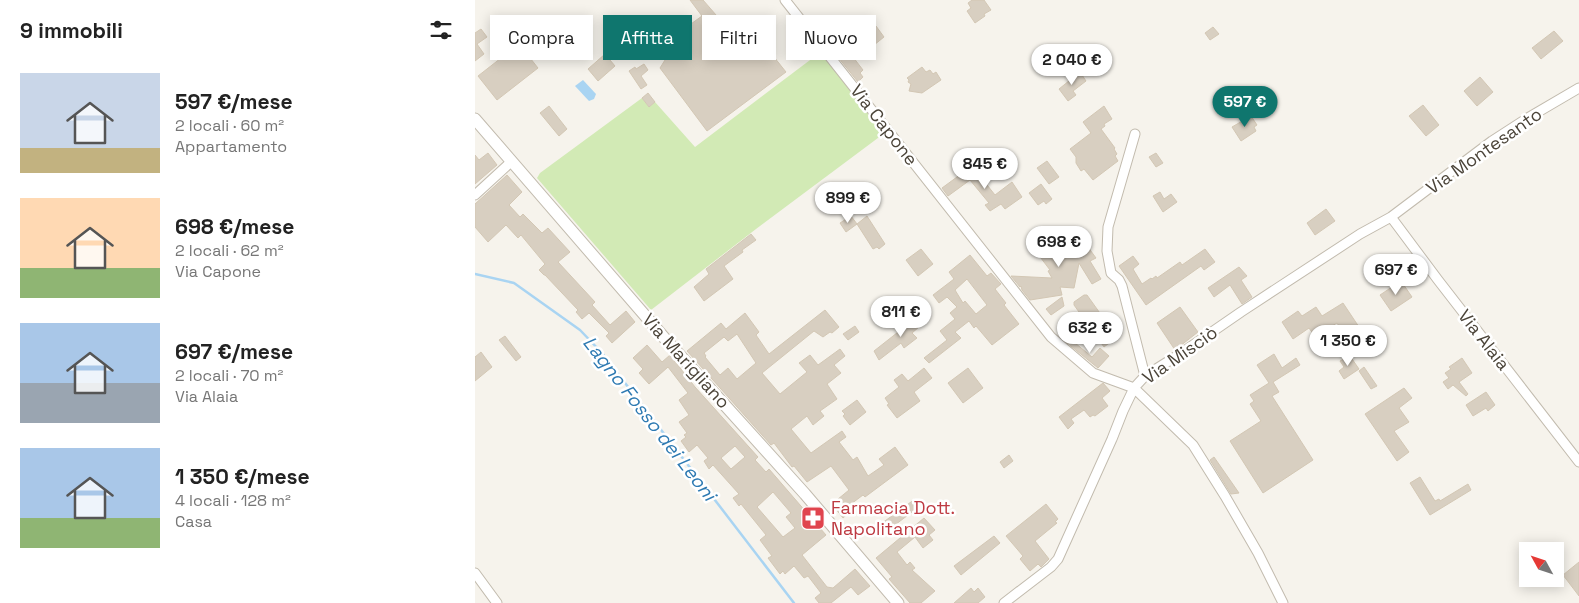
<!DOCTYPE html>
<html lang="it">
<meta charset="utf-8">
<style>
body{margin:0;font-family:"Space Grotesk",sans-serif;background:#f6f6f6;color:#222;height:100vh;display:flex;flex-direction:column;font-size:19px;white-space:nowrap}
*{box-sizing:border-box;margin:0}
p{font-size:16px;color:#767676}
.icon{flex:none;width:28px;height:28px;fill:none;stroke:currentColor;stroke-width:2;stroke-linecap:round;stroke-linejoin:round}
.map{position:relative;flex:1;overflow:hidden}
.drawer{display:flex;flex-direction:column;background:#fff;width:475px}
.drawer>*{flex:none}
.banner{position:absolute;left:15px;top:15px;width:475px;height:45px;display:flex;gap:10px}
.needle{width:32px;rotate:310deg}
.controls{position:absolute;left:1044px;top:542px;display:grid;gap:10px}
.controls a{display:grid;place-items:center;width:45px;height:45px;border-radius:0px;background:#fff;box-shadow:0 2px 12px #0003;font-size:25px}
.price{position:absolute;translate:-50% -42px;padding:0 11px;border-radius:18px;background:#fff;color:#222;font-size:16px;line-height:32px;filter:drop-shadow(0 1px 2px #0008)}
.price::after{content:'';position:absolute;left:50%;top:30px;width:15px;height:11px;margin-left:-8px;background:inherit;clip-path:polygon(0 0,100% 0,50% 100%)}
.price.on{background:#0f766e;color:#fff}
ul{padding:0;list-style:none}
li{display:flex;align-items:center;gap:15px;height:125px;padding:0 20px}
li span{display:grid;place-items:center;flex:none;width:140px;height:100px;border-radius:0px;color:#555}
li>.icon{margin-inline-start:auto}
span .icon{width:60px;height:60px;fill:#fffc;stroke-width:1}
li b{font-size:21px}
h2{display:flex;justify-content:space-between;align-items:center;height:60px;padding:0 20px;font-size:21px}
.pill{padding:0 18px;border-radius:0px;background:#fff;box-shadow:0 2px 12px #0003;font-size:18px;line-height:45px}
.pill.on{background:#0f766e;color:#fff}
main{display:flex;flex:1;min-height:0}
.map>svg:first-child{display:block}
.green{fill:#d2eab5}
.water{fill:#a9d4f2}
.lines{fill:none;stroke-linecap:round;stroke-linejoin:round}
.stream{stroke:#a9d4f2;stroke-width:2.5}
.building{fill:#d8cfc1;stroke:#d3c7b4;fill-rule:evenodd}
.minor-casing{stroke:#c2bbae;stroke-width:11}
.tertiary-casing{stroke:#c2bbae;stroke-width:13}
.minor{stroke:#fff;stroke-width:9}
.tertiary{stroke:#fff;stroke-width:11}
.labels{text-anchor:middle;stroke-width:5;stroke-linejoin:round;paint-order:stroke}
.street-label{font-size:18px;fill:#4b4439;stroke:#fff}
.health-label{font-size:18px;fill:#be3a42;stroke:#fff;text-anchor:start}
.water-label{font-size:19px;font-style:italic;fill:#2e7ab2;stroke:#fff}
</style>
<main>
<section class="drawer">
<h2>9 immobili<svg class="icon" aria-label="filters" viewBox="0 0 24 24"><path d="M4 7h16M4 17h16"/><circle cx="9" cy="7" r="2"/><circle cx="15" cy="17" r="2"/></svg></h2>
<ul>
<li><span style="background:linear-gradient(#c9d6e8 75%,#c2b280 0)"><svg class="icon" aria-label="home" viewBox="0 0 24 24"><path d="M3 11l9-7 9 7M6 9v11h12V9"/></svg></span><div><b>597 €/mese</b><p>2 locali · 60 m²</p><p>Appartamento</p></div></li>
<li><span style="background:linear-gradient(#ffd9b3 70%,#8fb573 0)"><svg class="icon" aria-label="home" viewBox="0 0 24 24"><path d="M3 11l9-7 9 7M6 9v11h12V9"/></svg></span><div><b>698 €/mese</b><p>2 locali · 62 m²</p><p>Via Capone</p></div></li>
<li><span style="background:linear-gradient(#a9c7e8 60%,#9aa5b1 0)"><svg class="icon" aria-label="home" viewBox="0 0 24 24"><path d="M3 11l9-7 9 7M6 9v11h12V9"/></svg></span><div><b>697 €/mese</b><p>2 locali · 70 m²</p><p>Via Alaia</p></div></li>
<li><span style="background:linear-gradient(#a9c7e8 70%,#8fb573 0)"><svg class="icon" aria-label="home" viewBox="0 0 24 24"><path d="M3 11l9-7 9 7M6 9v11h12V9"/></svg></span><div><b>1 350 €/mese</b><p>4 locali · 128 m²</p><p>Casa</p></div></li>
</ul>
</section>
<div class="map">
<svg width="1104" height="603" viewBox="0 0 1104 603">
<rect width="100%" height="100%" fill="#f6f3ec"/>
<!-- green -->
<path class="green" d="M347,51l64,81 -130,97 -105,81 -114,-132 3,-5 102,-75 7,9 6,-5 40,45z"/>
<!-- water -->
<path class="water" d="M108,80l13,14 -2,5 -5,2 -14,-15z"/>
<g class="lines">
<!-- stream -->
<path class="stream" d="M0,274l39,9 66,47 22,23 192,250"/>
</g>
<!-- building -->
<path class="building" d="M215,0h13l20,23 6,-4 6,8 -2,2 17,21 12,-8 24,30 -79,59 -47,-63 5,-8 -19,-23 17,-13 10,13 29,-21z
M497,0h12l7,10 -7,4 1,2 -10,7 -8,-12 4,-3 -3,-5z
M401,26l8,11 -15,12 -2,-3 -14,11 10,13 -3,3 3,4 -5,5 -20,-25z
M738,27l6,7 -9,6 -5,-7z
M6,29l6,8 -10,7 7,10 -9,7v-28z
M1079,31l9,10 -22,18 -9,-11z
M44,44l19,24 -41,32 -19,-24z
M130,54l10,12 -17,15 -10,-12z
M169,64l4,6 -7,6 6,9 -6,4 -12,-18 6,-4 1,2z
M447,67l4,5 4,-2 3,4 3,-2 5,8 -19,13 -13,-2 2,-7 -3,-2 1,-2 -2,-2z
M605,72l6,9 -13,10 3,4 -8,6 -9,-12z
M1005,77l13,15 -16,14 -13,-15z
M173,93l7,9 -6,5 -7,-9z
M948,105l16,20 -13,11 -17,-20z
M74,106l18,23 -8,7 -19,-23z
M629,106l8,13 -8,5 1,2 -4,3 14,19 -1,1 3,5 -2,2 3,5 -25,19 -9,-11 -3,2 -5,-8v-6l-6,-8 21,-16 -8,-11z
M776,116l6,9 -3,2 2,4 -15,10 -9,-14z
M13,153l9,12 -22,19v-29l4,5z
M681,153l7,10 -7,4 -7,-10z
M572,161l12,16 -10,7 -12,-16z
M497,166l23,29 17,-13 10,15 -17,12 -4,-5 -11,7 -5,-6 4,-2 -19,-23 -22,16 -6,-8z
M32,175l15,17 -13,13 11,12 3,-3 19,19 6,-5 22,24 -12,10 37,40 -3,3 18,20 16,-14 9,11 -23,21 -6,-7 3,-3 -20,-20 -7,6 -6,-7 2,-2 -33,-35h-1l-5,-5 6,-6 -24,-29 -3,3 -12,-13 -18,17 -13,-15v-23z
M566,184l11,15 -6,5 -2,-3 -6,4 -9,-12z
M685,192l4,7 7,-5 6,8 -14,10 -10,-16z
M851,209l9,12 -20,14 -8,-12z
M376,216l6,8 -11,8 -6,-9z
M392,216l18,28 -6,5 -2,-2 -4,2 -16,-25z
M602,232l19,26 -6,3 11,18 -9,5 -13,-21 -5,25 -14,-1 2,8 -32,5 -8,-10 -1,-4 -1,1 -9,-11 41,2 -4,-7 2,-1 -22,-29 10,-6 3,4 2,-1 14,19 12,-10 -4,-5z
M276,234l5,6 -14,10 1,2 -19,14 9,13 -29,22 -10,-14 15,-13 -3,-5z
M446,249l12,15 -15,12 -12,-16z
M730,249l10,13 -11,8 -3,-4 -55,39 -27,-39 14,-10 6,8 -6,5 9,15 9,-6 1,1 4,-3 1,2 23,-16 2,3z
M495,255l17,21 4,-3 10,11 -6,5 11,14 -2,2 15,19 -27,21 -16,-19 -2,2 -5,-7 -14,11 6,6 -32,25 -5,-5 23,-18 -7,-9 15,-12 -5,-6 7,-6 -10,-10 -8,6 -6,-8 21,-16 -5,-7zM492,279l20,26 -11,9 -11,-13 -2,2 -8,-13z
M764,267l8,9 -6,4 11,17 -10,7 -12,-19 -16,12 -6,-9z
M926,281l11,16 -21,14 -11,-16z
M609,295h3l30,42 -13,10 -30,-42v-3z
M587,297l2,9 -13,9 -5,-6z
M868,303l16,24 -4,3 3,4 -30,21 -19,-27 -16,11 -11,-17 16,-11 4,5 14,-9 6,9zM862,323l8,12 -15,9 -8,-12z
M705,307l18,25 -23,18 -18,-27z
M350,310l14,17 -7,6 -2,-1 -7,5 -9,-6 -52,42 18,21 27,-22 -8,-9 11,-8 8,10 22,-16 5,7 -11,9 7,8 -14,11 10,15 -17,12 4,5 -11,9 -6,-9 -16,13 20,24 31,-22 4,6 -7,5 14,18 4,-3 11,19 16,-11 -5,-6 16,-12 13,18 -43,32 -2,-2 -12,9 2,2 -2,2 1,2 -9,8 -11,-14 17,-14 -18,-24 -24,16 -13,-16 -2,1 -18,-24 -3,2 -84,-94 34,-28 5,6 19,-16 14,19 -3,3 13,19zM262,334l19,29 -19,16 -9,-11 -8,7 -15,-18 1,-1 -2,-3 20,-16 4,4z
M446,314l6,6 -15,13 5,5 -13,10 -3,-5 -22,17 -5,-9z
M380,326l4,6 -11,8 -5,-6z
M30,336l16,21 -5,4 -17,-21z
M594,338l23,19 8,-9 9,8 -11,12 -32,-26z
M172,345l15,17 8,-7 25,32 63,70 -3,3 11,12 3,-3 57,66 -24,20 25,32 6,1 22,-19 15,17 -12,9 -7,-8 -20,16h-12l-4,-5 6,-5 -13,-17 -4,2 -10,-12 -9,8 -2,-3 -3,3 -12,-16 4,-2 -12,-16 6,-5 -25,-31 -2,2 -6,-8 6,-4 -26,-29 -4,4 -5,-8 4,-3 -11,-13 -8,7 -8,-11 5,-4 -2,-2 3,-2 -8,-11 10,-7 -10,-15 9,-7 -20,-26 -19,17 -10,-11 4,-4 -10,-11zM260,446l10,11 -14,12 -10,-11zM298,492l18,21 -5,4 9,11 -12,9 -26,-30z
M6,352l11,15 -17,14v-24z
M799,354l8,14 14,-10 4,7 -27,17 6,10 -7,4 41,64 -50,33 -33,-52 31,-20 -11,-17 4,-3 -4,-6 19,-12 -12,-18z
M875,356l9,13 -15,10 -5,-8 5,-4 -4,-6z
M987,358l10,15 -13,9 9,12 -2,2 -13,-11 -5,4 -5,-7 6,-4 -4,-5 6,-4 -2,-2z
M889,367l13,19 -6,3 -12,-18z
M449,368l8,10 -18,14 6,9 -23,17 -10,-13 2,-1 -4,-6 14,-11 -5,-7 8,-6 6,7z
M493,368l15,20 -20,15 -15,-20z
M628,383l7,8 -8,7 6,8 -13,10 -2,-1 -3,2 -6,-7 -13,9 3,4 -6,6 -9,-12z
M929,388l8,10 -13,10 10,14 -15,9 15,21 -12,9 -32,-47z
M1011,392l9,13 -7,6 -2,-3 -13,8 -7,-11z
M382,400l9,12 -16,13 -7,-9 2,-2 -3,-3z
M534,455l4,6 -9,7 -4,-6z
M739,457l25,36 -8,1 -21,-34z
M945,477l15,24 4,-2 1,2 28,-17 3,6 -41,25 -20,-32z
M440,499l5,7 -41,31 -5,-8z
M571,504l12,15 -3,3 2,1 -22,18 14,18 -8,8 -3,-3 -8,7 -10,-12 3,-3 -17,-20z
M449,518l11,12 -6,5 4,5 -10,8 -8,-11 -18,15 10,13 3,-3 5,6 -3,2 23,21 -14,12h-11l-21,-24 3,-2 -16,-19z
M519,536l6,7 -39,32 -7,-9z
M1104,562v34l-16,-21z
M496,588l3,4 4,-4 7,9 -7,6h-24z"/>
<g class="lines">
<!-- minor casing -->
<g class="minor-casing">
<path id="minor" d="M310,0l266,337 42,36 41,15 59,57 32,51 33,57 25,50
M660,134l-27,93 -1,24 4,22 8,7 3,6 23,90
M0,195l37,-34
M916,217l47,63 141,182
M0,573l22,30
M529,603l47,-36 7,-8 54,-120 11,-28 11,-23 11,-12 35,-22 61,-42 119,-78 31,-17 101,-76 34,-22 53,-31"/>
</g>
<!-- tertiary casing -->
<g class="tertiary-casing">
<path id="tertiary" d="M0,119l192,222 138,153 93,109"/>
</g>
<!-- minor -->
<use href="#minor" class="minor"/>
<!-- tertiary -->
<use href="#tertiary" class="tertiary"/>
</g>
<!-- icons -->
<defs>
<g id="pharmacy-square" transform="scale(1.25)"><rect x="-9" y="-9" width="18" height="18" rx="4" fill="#e0444e" stroke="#fff"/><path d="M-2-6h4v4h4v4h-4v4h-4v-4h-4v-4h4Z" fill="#fff"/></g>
</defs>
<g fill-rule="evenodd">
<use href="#pharmacy-square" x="338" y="518"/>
</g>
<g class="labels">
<!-- street labels -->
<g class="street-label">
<text transform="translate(409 125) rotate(52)" y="6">Via Capone</text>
<text transform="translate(1009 151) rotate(-35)" y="6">Via Montesanto</text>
<text transform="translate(1009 340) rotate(52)" y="6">Via Alaia</text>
<text transform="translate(705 355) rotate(-35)" y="6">Via Misciò</text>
<text transform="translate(211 361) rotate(48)" y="6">Via Marigliano</text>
</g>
<!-- health labels -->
<g class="health-label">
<text x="356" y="514">Farmacia Dott.<tspan x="356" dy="21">Napolitano</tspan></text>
</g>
<!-- water labels -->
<g class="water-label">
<text transform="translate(175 418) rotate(52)" y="7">Lagno Fosso dei Leoni</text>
</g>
</g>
</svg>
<div class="controls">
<a><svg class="needle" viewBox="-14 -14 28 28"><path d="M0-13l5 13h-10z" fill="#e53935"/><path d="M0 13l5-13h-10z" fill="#767676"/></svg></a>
</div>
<b class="price" style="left:597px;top:86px">2 040 €</b>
<b class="price on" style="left:770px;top:128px">597 €</b>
<b class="price" style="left:510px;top:190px">845 €</b>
<b class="price" style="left:373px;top:224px">899 €</b>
<b class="price" style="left:584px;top:268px">698 €</b>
<b class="price" style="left:921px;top:296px">697 €</b>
<b class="price" style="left:426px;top:338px">811 €</b>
<b class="price" style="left:615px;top:354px">632 €</b>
<b class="price" style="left:873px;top:367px">1 350 €</b>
<div class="banner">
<a class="pill">Compra</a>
<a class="pill on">Affitta</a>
<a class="pill">Filtri</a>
<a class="pill">Nuovo</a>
</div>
</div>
</main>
